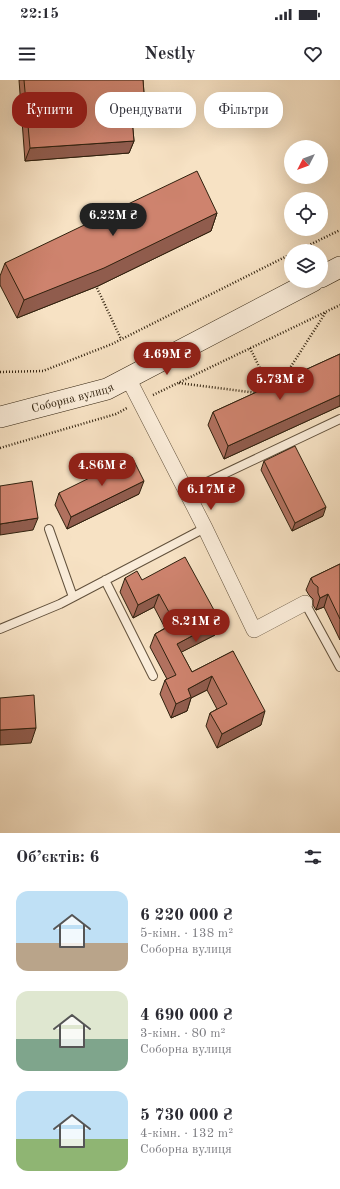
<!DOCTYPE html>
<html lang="uk">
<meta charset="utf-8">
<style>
body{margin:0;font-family:"Old Standard TT",serif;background:#f7f7f7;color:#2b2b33;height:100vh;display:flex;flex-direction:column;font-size:15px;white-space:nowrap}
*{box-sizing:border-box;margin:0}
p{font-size:13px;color:#7c7c81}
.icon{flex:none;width:22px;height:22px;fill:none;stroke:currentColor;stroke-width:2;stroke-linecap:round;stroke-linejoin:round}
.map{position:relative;height:753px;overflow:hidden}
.details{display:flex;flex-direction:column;background:#fff;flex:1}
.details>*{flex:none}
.top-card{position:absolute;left:12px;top:12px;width:316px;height:36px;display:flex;gap:8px}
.needle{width:26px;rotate:228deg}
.tools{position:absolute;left:284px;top:60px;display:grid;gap:8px}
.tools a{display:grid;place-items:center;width:44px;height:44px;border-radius:50%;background:#fff;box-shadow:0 4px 16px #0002;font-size:20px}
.price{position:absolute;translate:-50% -34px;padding:0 9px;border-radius:14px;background:#8f2418;color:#fff;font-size:13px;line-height:26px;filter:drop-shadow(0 1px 2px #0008)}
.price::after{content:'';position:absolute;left:50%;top:24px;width:12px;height:9px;margin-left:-6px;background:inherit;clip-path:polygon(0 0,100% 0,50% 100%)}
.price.selected{background:#222;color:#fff}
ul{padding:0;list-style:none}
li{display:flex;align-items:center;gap:12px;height:100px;padding:0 16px}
li span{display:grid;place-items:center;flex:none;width:112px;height:80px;border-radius:12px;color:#555}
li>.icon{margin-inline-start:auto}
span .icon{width:48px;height:48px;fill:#fffc;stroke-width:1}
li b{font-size:17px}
h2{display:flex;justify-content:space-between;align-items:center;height:48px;padding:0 16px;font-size:17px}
.pill{padding:0 14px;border-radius:16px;background:#fff;box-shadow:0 4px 16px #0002;font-size:14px;line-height:36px}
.pill.selected{background:#8f2418;color:#fff}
.status{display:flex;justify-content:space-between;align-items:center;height:28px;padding:0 20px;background:#fff;direction:ltr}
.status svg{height:11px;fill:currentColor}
header{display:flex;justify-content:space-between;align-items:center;height:52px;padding:0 16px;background:#fff;font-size:18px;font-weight:700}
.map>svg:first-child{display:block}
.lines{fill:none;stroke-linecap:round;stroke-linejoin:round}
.lane-casing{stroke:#62513c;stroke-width:10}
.street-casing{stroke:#62513c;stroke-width:16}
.secondary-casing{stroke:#30210e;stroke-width:22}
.path{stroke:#30210e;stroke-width:2.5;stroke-dasharray:1 2;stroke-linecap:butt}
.lane{stroke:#faecd9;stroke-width:8}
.street{stroke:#faecd9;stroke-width:15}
.secondary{stroke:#faecd9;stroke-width:21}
.wall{fill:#b1715f;stroke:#30210e}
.shaded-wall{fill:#905c4d;stroke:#30210e}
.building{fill:#ce836e;stroke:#30210e}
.labels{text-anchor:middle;stroke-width:3;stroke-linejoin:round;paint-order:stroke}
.street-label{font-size:12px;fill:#30210e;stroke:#faecd9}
</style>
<div class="status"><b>22:15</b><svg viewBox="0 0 49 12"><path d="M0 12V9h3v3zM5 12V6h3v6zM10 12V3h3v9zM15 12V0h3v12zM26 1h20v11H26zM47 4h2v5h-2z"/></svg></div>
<header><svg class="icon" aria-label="menu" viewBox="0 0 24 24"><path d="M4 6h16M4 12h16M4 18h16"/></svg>Nestly<svg class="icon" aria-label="heart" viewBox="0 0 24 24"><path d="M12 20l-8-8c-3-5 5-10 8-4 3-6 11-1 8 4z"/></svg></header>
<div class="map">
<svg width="340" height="753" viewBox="0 0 340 753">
<rect width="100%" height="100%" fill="#f7e2c4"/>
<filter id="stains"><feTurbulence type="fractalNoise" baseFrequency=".005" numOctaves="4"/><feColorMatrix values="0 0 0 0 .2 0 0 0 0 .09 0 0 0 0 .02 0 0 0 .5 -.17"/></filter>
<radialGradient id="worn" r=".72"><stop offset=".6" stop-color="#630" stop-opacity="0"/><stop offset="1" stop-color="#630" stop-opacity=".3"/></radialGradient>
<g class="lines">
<!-- lane casing -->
<g class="lane-casing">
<path id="lane" d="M186,412l154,-73
M49,449l24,68
M105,500l48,96
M305,523l35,64
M0,549l60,-25 145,-76"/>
</g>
<!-- street casing -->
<g class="street-casing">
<path id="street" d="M128,298l77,150 49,102 51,-27"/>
</g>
<!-- secondary casing -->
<g class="secondary-casing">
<g id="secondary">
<path d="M321,197l19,-10"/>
<path id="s1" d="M0,337l107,-28 206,-108"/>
</g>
</g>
<!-- path -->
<path class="path" d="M297,171l43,-21
M97,208l24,51
M250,268l20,41
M0,292l43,-1 69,-27 179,-90
M281,302l45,-70
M179,303l78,10
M153,315l187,-90
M0,368l116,-34 11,-6"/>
<!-- lane -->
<use href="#lane" class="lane"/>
<!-- street -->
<use href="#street" class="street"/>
<!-- secondary -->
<use href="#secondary" class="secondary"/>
</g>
<!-- wall -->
<path class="wall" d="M19,0h124l2,27 -5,12h-8l2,22 -5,12 -104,8z
M217,133l-6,18 -113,55 -81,32 -17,-33v-9l5,-13z
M340,274v52l-116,53 -16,-34 5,-13z
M264,381l59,55 -31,15 -31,-61z
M59,413l80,1 -72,35 -12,-24z
M340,484v76l-16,-33 -8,3 -3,-5v-6l-4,-4 -3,-5 5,-12z
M125,498l17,2 73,55 -34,17 11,20 41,-21 28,74 -44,23 -11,-22 4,-13 7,-4 -10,-19 -16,8 -4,13 -16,7 -11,-24 5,-14 2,-1 -17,-32 5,-13 10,-6 -11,-21 -21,11 -13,-26z"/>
<!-- shaded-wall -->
<path class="shaded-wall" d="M145,27l-5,12 -14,1 5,-12z
M134,61l-5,12 -104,8 5,-13z
M217,133l-6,18 -113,55 -81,32 7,-18z
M340,315v11l-116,53 4,-13z
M144,401l-5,13 -72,35 4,-12z
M326,427l-3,9 -31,15 3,-8z
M38,438l-5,12 -33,5v-11z
M159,514l-5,13 -21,11 5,-13z
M328,514l-4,13 -8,3 4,-12z
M220,541l-5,14 -43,22 5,-13z
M212,596l-5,14 -16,8 -4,13 -16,7 5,-14 12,-15z
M265,631l-4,14 -44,23 5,-14z
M36,648l-5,15 -31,2v-15z"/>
<!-- building -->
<path class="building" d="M24,0h119l2,27 -14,1 3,33 -104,7z
M197,91l20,42 -113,55 -80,32 -19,-37z
M340,274v41l-112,51 -15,-34z
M295,366l31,61 -31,16 -31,-62z
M132,377l12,24 -73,36 -12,-24z
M32,401l6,37 -38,6v-38z
M185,477l35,64 -43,23 15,28 41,-21 32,60 -43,23 -12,-21 17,-9 -15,-28 -24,13 3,8 -15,7 -11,-24 11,-5 -21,-41 20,-11 -16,-29 -21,11 -13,-27 12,-7 5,9z
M340,484v55l-12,-25 -8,4 -2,-5v-6l-5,-4 -2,-5z
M34,615l2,33 -36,2v-32z"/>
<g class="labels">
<!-- street labels -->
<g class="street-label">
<text dy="4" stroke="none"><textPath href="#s1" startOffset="75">Соборна вулиця</textPath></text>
</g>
</g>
<rect width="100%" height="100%" filter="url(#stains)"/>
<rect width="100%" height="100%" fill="url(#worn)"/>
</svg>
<div class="tools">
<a><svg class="needle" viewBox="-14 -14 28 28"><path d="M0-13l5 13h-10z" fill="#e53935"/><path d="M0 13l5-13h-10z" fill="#7c7c81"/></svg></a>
<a><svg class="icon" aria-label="locate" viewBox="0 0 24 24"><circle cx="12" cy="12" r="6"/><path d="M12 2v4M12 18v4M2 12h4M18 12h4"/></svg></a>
<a><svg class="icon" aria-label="layers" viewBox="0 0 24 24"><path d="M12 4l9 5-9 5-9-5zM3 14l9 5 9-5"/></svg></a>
</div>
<b class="price selected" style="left:113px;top:157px">6.22M ₴</b>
<b class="price" style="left:167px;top:296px">4.69M ₴</b>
<b class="price" style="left:280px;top:321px">5.73M ₴</b>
<b class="price" style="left:102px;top:407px">4.86M ₴</b>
<b class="price" style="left:211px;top:431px">6.17M ₴</b>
<b class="price" style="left:196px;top:563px">8.21M ₴</b>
<div class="top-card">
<a class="pill selected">Купити</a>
<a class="pill">Орендувати</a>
<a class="pill">Фільтри</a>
</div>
</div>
<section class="details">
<h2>Об’єктів: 6<svg class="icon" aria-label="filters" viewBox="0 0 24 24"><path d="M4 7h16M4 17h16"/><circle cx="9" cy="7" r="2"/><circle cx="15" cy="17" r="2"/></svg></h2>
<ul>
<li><span style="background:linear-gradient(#bfe0f5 65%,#b9a48a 0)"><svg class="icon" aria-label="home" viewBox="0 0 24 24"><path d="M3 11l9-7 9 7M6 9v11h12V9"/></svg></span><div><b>6 220 000 ₴</b><p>5-кімн. · 138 m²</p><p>Соборна вулиця</p></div></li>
<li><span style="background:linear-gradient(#dfe7d0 60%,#7fa58c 0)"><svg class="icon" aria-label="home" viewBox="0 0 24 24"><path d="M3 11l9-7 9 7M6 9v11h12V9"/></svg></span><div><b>4 690 000 ₴</b><p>3-кімн. · 80 m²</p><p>Соборна вулиця</p></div></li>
<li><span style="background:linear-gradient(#bfe0f5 60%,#8fb573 0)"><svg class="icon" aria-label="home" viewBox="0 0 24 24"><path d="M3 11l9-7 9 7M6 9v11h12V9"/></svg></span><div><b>5 730 000 ₴</b><p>4-кімн. · 132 m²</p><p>Соборна вулиця</p></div></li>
</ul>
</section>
